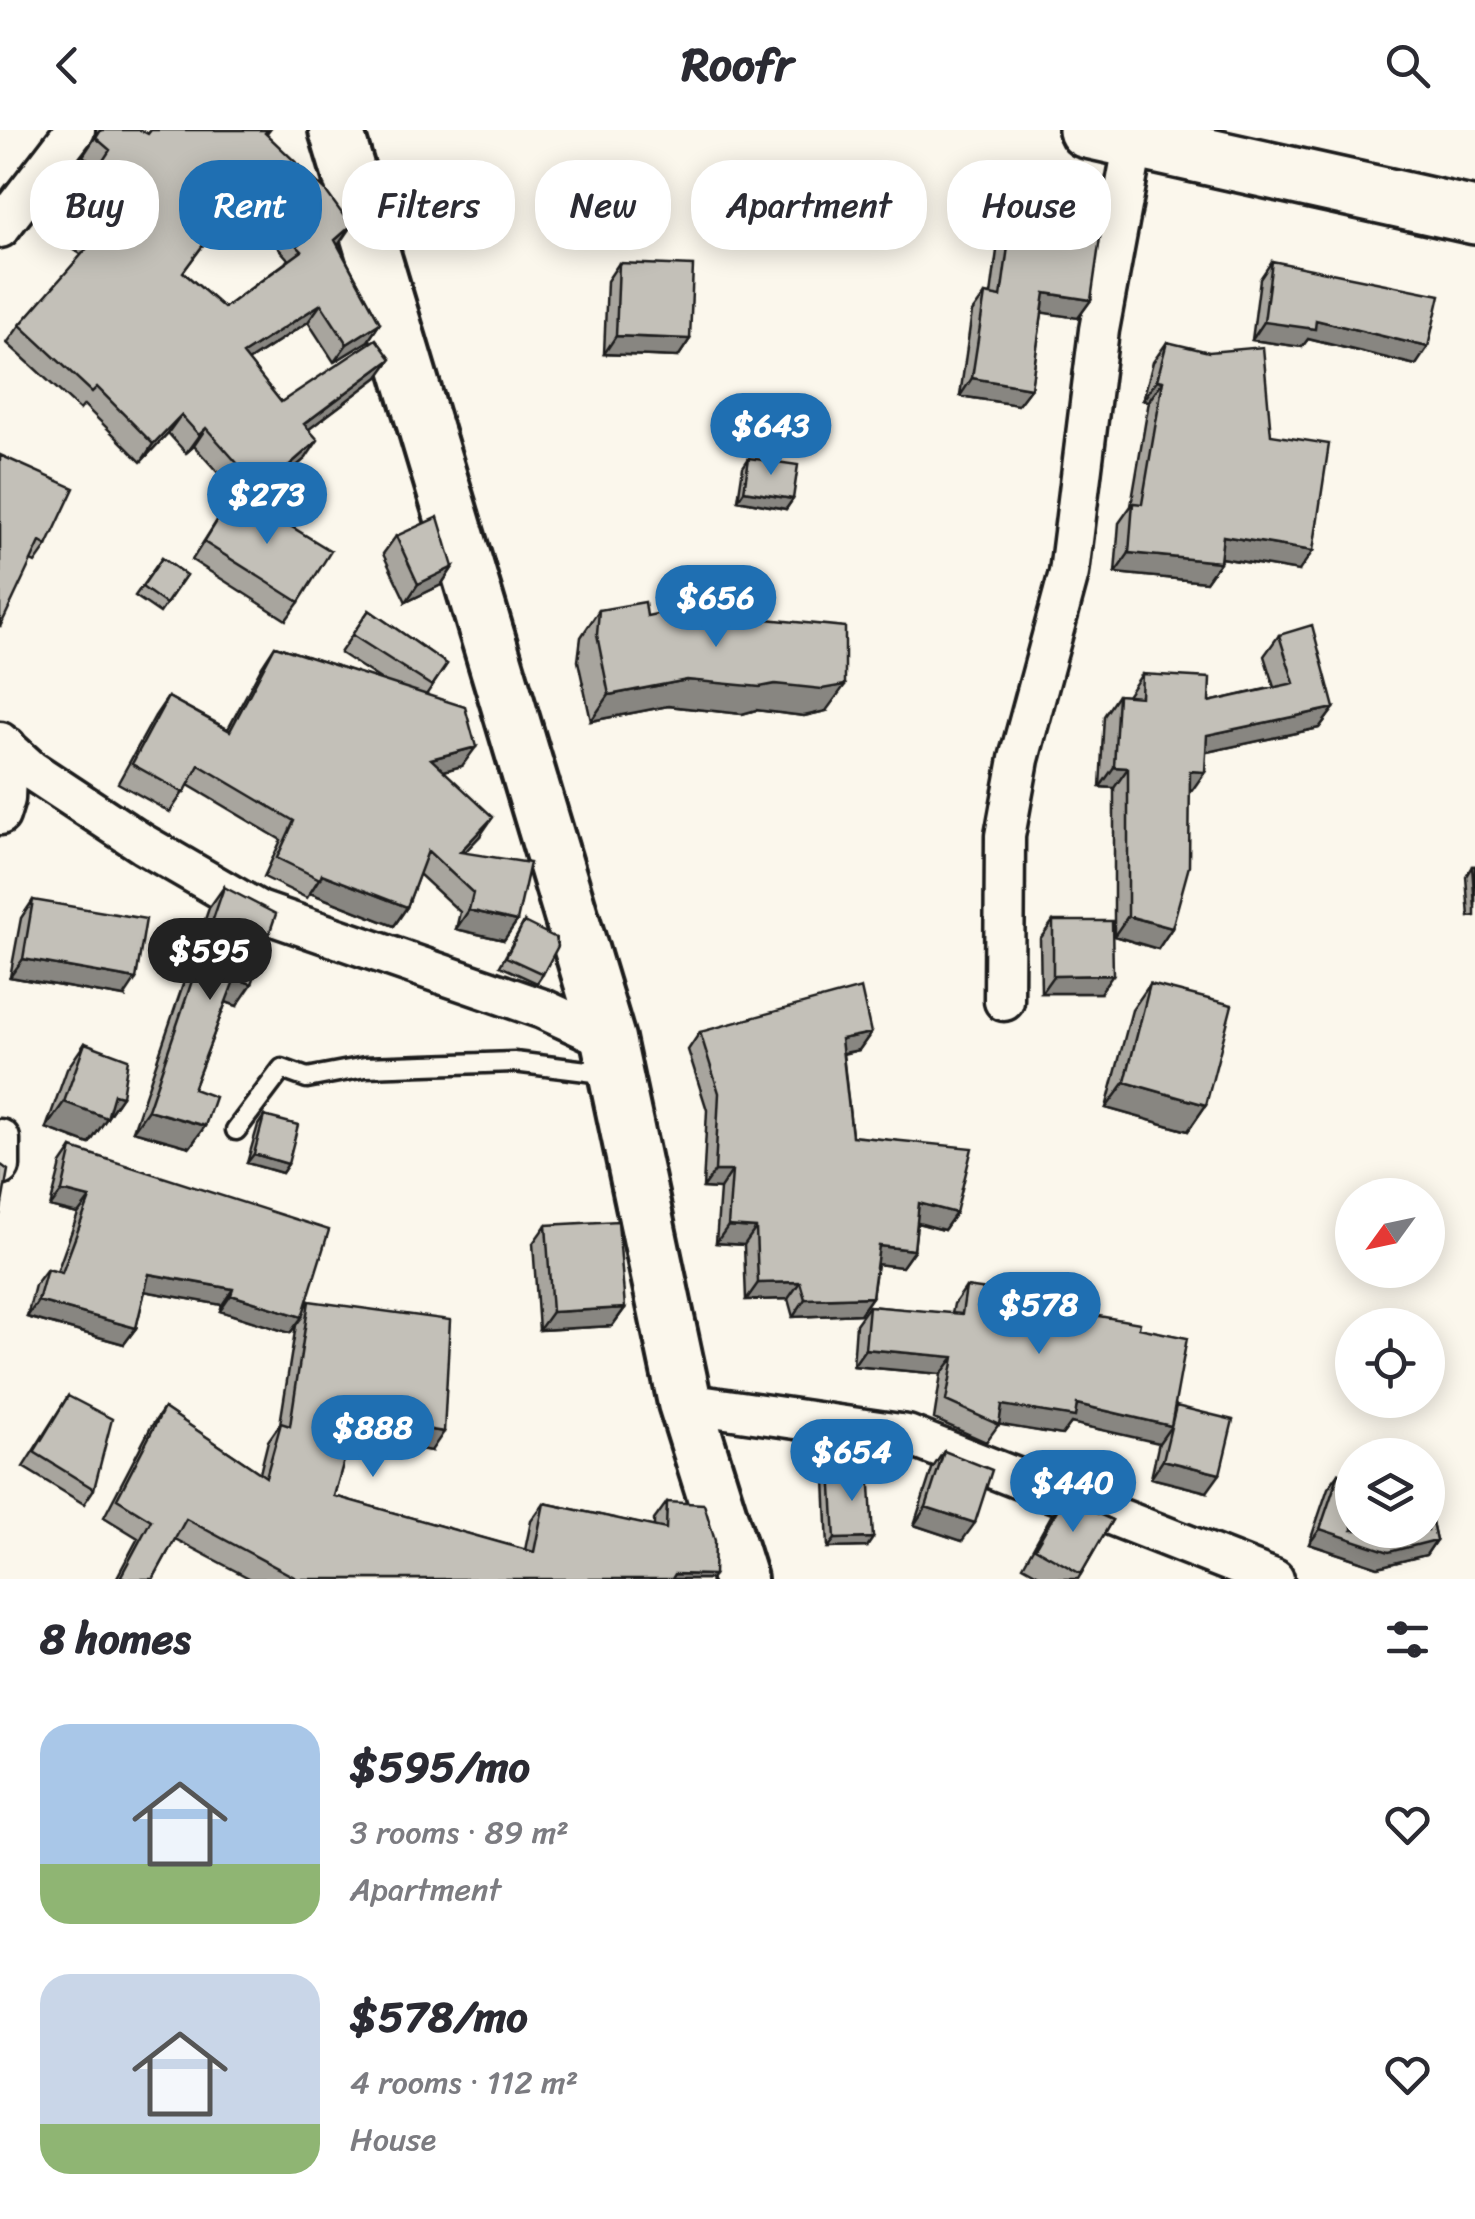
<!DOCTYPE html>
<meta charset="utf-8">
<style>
body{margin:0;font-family:Sriracha,sans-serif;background:#f2f2f3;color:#2b2b33;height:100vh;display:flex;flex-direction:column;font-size:38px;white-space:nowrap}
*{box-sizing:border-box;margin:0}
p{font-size:32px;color:#7c7c81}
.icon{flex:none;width:55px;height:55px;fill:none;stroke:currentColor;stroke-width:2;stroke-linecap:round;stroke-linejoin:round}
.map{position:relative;height:1449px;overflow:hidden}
.panel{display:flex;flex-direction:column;background:#fff;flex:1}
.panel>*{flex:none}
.banner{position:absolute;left:30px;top:30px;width:1415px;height:90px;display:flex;gap:20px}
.needle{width:65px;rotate:237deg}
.tools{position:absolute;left:1335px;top:1048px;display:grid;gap:20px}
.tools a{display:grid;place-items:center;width:110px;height:110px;border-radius:50%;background:#fff;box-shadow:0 5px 25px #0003;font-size:50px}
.price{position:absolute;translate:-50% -85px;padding:0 22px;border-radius:35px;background:#1f6fb2;color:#fff;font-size:32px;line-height:65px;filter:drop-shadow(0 2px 5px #0008)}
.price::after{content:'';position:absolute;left:50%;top:60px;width:30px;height:22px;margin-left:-15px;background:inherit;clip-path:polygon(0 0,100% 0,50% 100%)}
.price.active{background:#222;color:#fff}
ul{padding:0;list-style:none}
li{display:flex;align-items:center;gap:30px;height:250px;padding:0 40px}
li span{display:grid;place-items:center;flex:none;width:280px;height:200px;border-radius:30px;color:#555}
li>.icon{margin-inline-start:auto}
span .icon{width:120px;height:120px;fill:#fffc;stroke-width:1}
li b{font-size:42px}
h2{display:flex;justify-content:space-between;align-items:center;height:120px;padding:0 40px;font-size:42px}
.chip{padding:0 35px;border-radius:40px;background:#fff;box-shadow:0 5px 25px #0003;font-size:35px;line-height:90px}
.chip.active{background:#1f6fb2;color:#fff}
header{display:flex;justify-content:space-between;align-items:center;height:130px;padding:0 40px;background:#fff;font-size:45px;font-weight:700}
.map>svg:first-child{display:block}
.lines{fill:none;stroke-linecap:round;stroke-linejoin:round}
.lane-casing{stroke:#1c1c1c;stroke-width:25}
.street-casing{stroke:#1c1c1c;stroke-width:45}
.secondary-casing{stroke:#1c1c1c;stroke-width:60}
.primary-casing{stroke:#1c1c1c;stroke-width:62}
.lane{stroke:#fbf7ec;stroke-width:18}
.street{stroke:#fbf7ec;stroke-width:38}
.secondary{stroke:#fbf7ec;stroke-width:52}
.primary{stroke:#fbf7ec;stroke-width:55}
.wall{fill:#a8a59e;stroke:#1c1c1c;stroke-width:2.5;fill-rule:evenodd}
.shaded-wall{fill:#888681;stroke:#1c1c1c;stroke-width:2.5}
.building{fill:#c3c0b8;stroke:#1c1c1c;stroke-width:2.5;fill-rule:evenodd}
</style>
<header><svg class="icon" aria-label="back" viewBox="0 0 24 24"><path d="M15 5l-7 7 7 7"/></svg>Roofr<svg class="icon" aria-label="search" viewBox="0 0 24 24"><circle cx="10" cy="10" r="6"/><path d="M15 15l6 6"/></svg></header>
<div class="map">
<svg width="1475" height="1449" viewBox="0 0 1475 1449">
<rect width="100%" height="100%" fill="#fbf7ec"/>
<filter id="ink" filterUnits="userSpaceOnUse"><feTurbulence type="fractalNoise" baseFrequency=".01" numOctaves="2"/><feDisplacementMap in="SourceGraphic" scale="20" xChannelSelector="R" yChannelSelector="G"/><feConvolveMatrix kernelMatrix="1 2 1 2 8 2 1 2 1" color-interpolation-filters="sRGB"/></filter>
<g filter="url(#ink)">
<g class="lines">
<!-- lane casing -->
<g class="lane-casing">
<path id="lane" d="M236,1000l46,-61 25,9 58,-11 149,-5 97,12"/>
</g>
<!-- street casing -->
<g class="street-casing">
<path id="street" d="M0,98l75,-98
M0,612l31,28 112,74 116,67 284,98 65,30
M0,685l5,-16 2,-52
M1004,871l1,-165 14,-77 50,-186 30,-243 35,-189
M0,1009v27
M685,1273l222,32 367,144"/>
</g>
<!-- secondary casing -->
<g class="secondary-casing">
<path id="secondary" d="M336,0l272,909 77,364 55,176"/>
</g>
<!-- primary casing -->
<g class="primary-casing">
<path id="primary" d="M1087,0l388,86"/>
</g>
<!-- lane -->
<use href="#lane" class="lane"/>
<!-- street -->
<use href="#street" class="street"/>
<!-- secondary -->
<use href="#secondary" class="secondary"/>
<!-- primary -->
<use href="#primary" class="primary"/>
</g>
<!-- wall -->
<path class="wall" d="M100,0h40l8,4 3,-4h119l-4,5 72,110 42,78 -12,18 -34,21 -26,-40 -60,39 33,41 97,-25 -69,52 -3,29 -52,45 45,99 -13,18 -94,-60 43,-68 -41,-46 -8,7 -18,-20 -27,29 -57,-57 -4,5 -73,-67 13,-18 62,-70 -29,-19 45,-68 -15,-12zM236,71l52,58 -3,4 -61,45 -41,-36z
M451,32l35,34 -6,9 -73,17 -8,-29 6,-9 40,-11v-2z
M1012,88l79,82 -13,18 -36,-6 -11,76 -13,17 -58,-9 12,-84 13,-18 6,1 8,-59z
M1272,131l144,104 -108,-26 -6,8 -50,-7 8,-61z
M619,133l71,76 -12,18 -74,-3 3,-73z
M1167,212l104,93 28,136 -78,-13 -1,4 -14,20 -91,-9 4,-50 12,-17 18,-105 -6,-1 10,-38z
M0,325l47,91 -12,17 -4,-2z
M749,328l44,41 -7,10 -48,-9 5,-33z
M396,406l57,31 -12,18 -35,17 -23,-48z
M162,428l24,17 -26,38 -25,-17z
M369,480l78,54 -21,31 36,71 -18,5 36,65 -16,16 53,69 -13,19 -48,-11 4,-17 -41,-38 -12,33 -13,19 -84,-33 -3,5 -43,-21 17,-37 -93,-55 -18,27 -52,-29 37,-67 13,-19 60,32 34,-63 13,-20 110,36 -45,-29z
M599,480l48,6 179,95 -22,5 -48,-6 -14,4 -74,-8 -77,15 -13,-60 3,-24z
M1279,505l55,73 -15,20 -113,24 -16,40 -18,136 -14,21 -44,-13v-148l-14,-1 4,-71 14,-21 9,1 15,-22 67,28 65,-15 -10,-31z
M1472,736h3v50l-6,1 -3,-41z
M224,757l13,119 -11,-4 -33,87 12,37 -15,21 -57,-16 76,-223z
M33,770l91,97 -114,-20 11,-59z
M1053,791l47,72h-59l-1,-54z
M524,792l19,52 -6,9 -37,-17z
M1150,854l56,121 -18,26 -82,-23 26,-98z
M700,902l171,1 -12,17 -16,4 9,82 104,77 -12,17 -27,-7 -3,27 -12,17 -25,-3 -5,33 -12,17 -67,3 -5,-18 -42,1 -2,-55 -28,-2 4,-54 -17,-1 4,-78 -19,-60z
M85,913l37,53 -33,48 -43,-16 21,-59z
M264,986l24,48 -6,9 -35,-10 11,-38z
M72,1018l232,160 5,-7 122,150 -81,-14 -16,59 191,54 6,-29 13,-18 110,24v-7l13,-18 44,77h-460l-76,-40 -22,40h-37l22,-41 -34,-21 47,-90 13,-19 96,65 8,-32 12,-17 16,-99 -6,8 -70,-22 2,-6 -77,-14 -9,37 -12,16 -97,-27 8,-32 12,-16 10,3 21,-58 -28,-7 11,-43z
M546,1095l79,83 -13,18 -73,4 -6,-87z
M966,1157l56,16 117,25 35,81 2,-3 31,86 -56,-14 8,-36 -88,-19 -9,12 -63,-11 -13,18 -52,-23 7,-45 -88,-8 3,-42 13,-18 83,8 2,-10z
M68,1266l26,93 -10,15 -61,-37z
M944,1321l18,90 -48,-16 18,-56z
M831,1340l36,77 -39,1 -3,-69z
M1339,1343l93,49 4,18 -10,15 -48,12 -69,-23 19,-56z
M1064,1368l48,22 -34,59h-32l-23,-13 28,-50z"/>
<!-- shaded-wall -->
<path class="shaded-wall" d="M486,66l-6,9 -73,17 6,-9z
M351,96l-12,18 -17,14 13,-18z
M1045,163l46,7 -13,18 -46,-7z
M321,174l-13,18 -77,50 12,-18z
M1316,190l112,27 -12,18 -108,-26 -6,8 -50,-7 12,-18z
M380,193l-12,18 -34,21 13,-18z
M616,206l74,3 -12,18 -74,-3z
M391,229l-13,18 -86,65 12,-18z
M972,248l59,10 -13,17 -58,-9z
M1157,250l6,1 -14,20 -6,-1z
M181,285l-13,18 -27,29 12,-18z
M206,298l-12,18 -8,7 13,-18z
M318,310l-12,18 -58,50 13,-18z
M744,361l49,8 -7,10 -48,-9z
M1223,406l90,15 -14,20 -90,-15z
M1129,423l91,9 -14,20 -91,-9z
M453,437l-12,18 -35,17 12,-18z
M687,550l88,4 70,1 -19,26 -22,5 -48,-6 -14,4 -74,-8 -77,15 18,-26z
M1334,578l-15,20 -126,27 14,-20z
M476,617l-14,19 -44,12 13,-19z
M1114,637l14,1 -14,20 -14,-1z
M1190,641l15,1 -14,20h-15z
M493,687l-13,19 -33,35 13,-19z
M322,744l85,33 -13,19 -84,-33z
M469,780l48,11 -13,19 -48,-11z
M1128,786l44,12 -14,21 -44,-13z
M23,829l113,20 -12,18 -114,-20z
M1113,845l-13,18h-59l12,-17z
M235,848l17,6 -15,22 -17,-6z
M871,903l-12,17 -30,6 12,-17z
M1125,952l81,23 -18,26 -82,-23z
M114,964l8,2 -33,48 -43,-16 18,-26z
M148,980l57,16 -15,21 -57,-16z
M254,1024l34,10 -6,9 -35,-10z
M715,1041h17l-12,18 -17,-1z
M62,1061l28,7 -12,16 -28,-7z
M919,1073l37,10 -12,17 -37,-10z
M728,1096l28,2 -12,17 -28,-2z
M879,1116l35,4 -12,17 -35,-4z
M149,1144l84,15 -11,16 -84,-15z
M800,1152l-12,17 -42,1 12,-17z
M231,1165l71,22 -12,16 -70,-22z
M872,1167l-12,17 -67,3 12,-18z
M38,1171l98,27 -12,16 -97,-27z
M625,1178l-13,18 -73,4 13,-18z
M865,1219l89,8 -13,17 -88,-8z
M1077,1274l94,22 -12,17 -88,-20 -9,12 -66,-11 6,-19z
M356,1288l88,14 -13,19 -88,-15z
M1163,1330l57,14 -13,18 -56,-14z
M926,1377l49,16 -13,18 -48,-16z
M1320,1399l116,11 -10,15 -48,12 -69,-23z
M873,1408l-6,9 -39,1 7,-9z
M675,1444l39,1 -3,4h-40z"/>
<!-- building -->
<path class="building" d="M101,0h39l8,4 3,-4h117l-3,3 60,57 26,36 -16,14 45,83 -33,21 -26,-40 -78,50 38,48 95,-63 15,20 -87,65 14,16 -57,50 -55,-62 -7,7 -18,-20 -28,29 -56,-57 -5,5 -72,-67 76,-87 -30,-20 44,-68 -14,-12zM249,53l53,59 -5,4 5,5 -78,57 -41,-36z
M482,28l4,38 -73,17 -8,-29 47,-13 -1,-9z
M1012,88l89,13 -10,69 -46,-7 -14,95 -59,-10 13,-84 16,3z
M1272,131l168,34 -12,52 -112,-27 -1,9 -51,-7z
M619,133l74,3 -3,73 -74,-3z
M1167,212l42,10 54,-5 8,88 58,9 -16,107 -90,-15 -3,26 -91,-9 4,-50 9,1 21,-123 -6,-1z
M0,325l74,33 -27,58 -7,-4 -40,85z
M749,328l49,7 -5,34 -49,-8z
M235,362l96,59 -32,51 -95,-60z
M438,387l15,50 -35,17 -22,-48z
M162,428l24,17 -20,29 -24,-17z
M645,472l2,14 28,-6 170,17v58l-23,4 -47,-5 -15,3 -73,-7 -78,15 -12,-60 2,-25z
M369,480l78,54 -15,22 -80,-51z
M1312,495l22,83 -127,27 -2,37 -15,-1 -1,95 -17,62 -44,-12v-148l-14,-1 4,-72 23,2 1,-23 68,4 -1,24 85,-19 -15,-48z
M275,516l190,61 11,40 -45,12 62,58 -33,35 70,11 -13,58 -48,-11 4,-17 -45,-42 -21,56 -85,-33 -2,5 -43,-21 17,-37 -95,-56 -15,28 -52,-29 36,-67 62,34z
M1472,736h3v40z
M224,757l52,27 -24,70 -17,-6 -42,111 22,8 -10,29 -57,-16z
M33,770l113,19 -10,60 -113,-20z
M1053,791h59l1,54 -60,1z
M524,792l32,16 2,8 -15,28 -37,-17z
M1150,854l82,21 -26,100 -81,-23z
M861,858l10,45 -30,6 11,97 120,12 -16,65 -37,-10 -5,47 -35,-4 -7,51 -67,2 -5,-17 -42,1 -2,-55 -28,-2 4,-55h-17l4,-78 -19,-61z
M85,913l43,16 -6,37 -8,-2 -7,24 -43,-16z
M264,986l34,9 -10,39 -34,-10z
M72,1018l257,82 -27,87 -71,-22 2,-6 -84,-15 -13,54 -98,-27 9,-32 15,4 28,-75 -28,-7z
M0,1034l8,6 -8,45z
M618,1091l7,87 -73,4 -6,-87z
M966,1157l58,8 -2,8 118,20 -1,5 48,10 -16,88 -94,-22 -2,13 -73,-12 -3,20 -53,-24 8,-44 -89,-8 4,-43 93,8z
M309,1171l141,19 -6,112 -88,-14 -22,78 200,56 10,-49 122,26 1,-27 37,2 11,37 -1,34 -39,-1 -3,5h-374l-112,-60 -33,60h-26l-6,-3 30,-56 -34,-21 47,-91 102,69 15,-54 9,3z
M68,1266l44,23 -18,70 -60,-37z
M1176,1276l57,14 -13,54 -57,-14z
M944,1321l48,19 -17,53 -49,-16z
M869,1338l4,70 -38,1 -4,-69z
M1339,1343l13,5v52h76v-27l8,3 -4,16 4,18 -47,12 -69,-23z
M1064,1368l48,22 -31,54 -46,-26z"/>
</g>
</svg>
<div class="tools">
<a><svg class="needle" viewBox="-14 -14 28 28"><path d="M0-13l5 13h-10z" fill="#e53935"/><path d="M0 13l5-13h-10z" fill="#7c7c81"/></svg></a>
<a><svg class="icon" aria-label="locate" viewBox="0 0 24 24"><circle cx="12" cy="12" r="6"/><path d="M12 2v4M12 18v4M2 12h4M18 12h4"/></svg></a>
<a><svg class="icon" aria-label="layers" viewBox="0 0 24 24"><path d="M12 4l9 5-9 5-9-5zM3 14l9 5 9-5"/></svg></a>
</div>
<b class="price" style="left:771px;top:348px">$643</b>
<b class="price" style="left:267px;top:417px">$273</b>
<b class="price" style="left:716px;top:520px">$656</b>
<b class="price active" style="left:210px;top:873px">$595</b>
<b class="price" style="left:1039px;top:1227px">$578</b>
<b class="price" style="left:373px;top:1350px">$888</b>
<b class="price" style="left:852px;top:1374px">$654</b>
<b class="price" style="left:1073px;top:1405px">$440</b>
<div class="banner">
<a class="chip">Buy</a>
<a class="chip active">Rent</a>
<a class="chip">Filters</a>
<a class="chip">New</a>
<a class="chip">Apartment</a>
<a class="chip">House</a>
</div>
</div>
<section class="panel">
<h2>8 homes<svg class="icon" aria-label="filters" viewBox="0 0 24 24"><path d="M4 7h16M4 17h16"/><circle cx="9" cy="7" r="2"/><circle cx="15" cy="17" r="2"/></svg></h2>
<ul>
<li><span style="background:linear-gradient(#a9c7e8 70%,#8fb573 0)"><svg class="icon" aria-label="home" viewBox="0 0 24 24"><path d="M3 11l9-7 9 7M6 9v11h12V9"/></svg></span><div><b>$595/mo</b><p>3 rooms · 89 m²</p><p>Apartment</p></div><svg class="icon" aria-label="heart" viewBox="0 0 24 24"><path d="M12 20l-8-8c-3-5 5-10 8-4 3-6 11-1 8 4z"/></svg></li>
<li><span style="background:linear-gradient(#c9d6e8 75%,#8fb573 0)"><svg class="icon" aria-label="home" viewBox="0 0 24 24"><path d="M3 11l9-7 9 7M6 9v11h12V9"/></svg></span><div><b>$578/mo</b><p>4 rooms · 112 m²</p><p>House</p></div><svg class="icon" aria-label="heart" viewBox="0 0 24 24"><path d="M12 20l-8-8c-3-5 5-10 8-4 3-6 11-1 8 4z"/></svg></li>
</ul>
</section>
